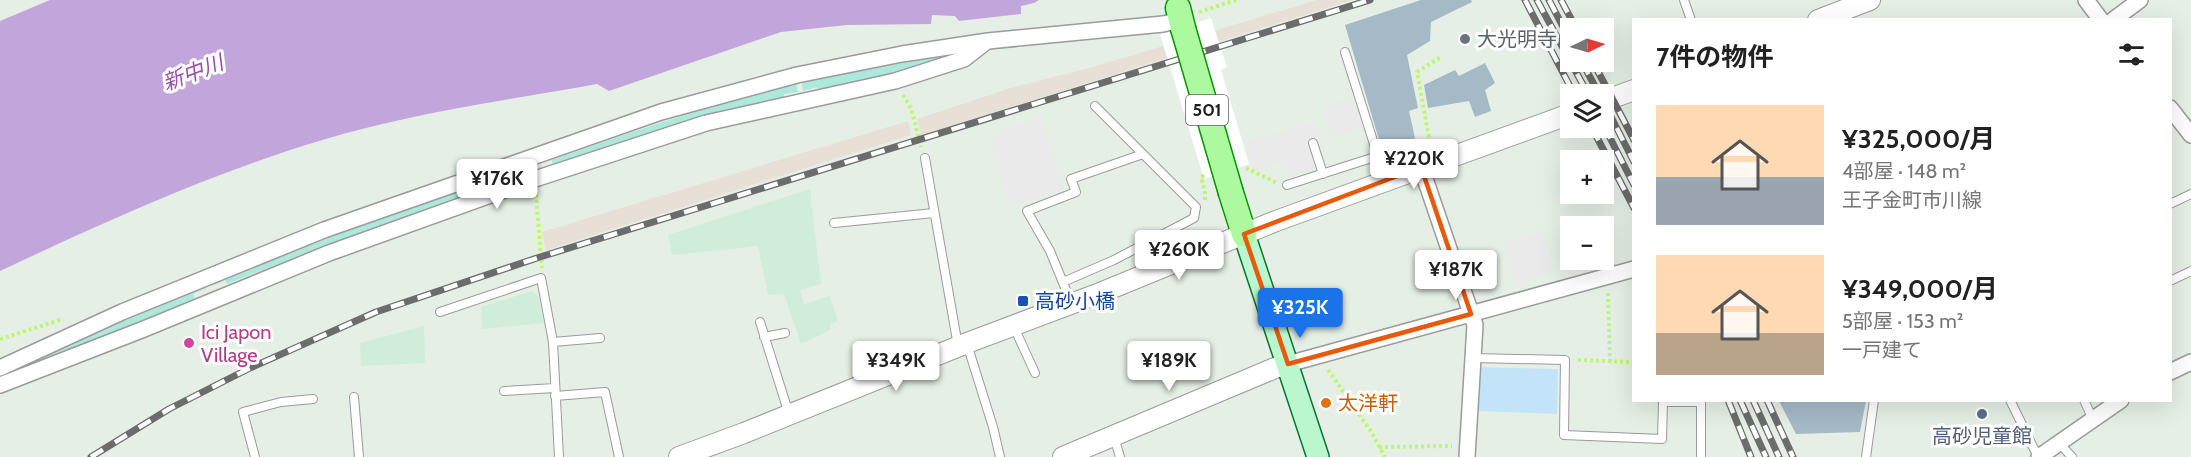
<!DOCTYPE html>
<html lang="ja">
<meta charset="utf-8">
<style>
body{margin:0;font-family:Cabin,"Noto Sans JP",sans-serif;background:#f2f2f2;color:#222;height:100vh;display:flex;flex-direction:column;font-size:22px;white-space:nowrap}
*{box-sizing:border-box;margin:0}
p{font-size:20px;color:#767676}
.icon{flex:none;width:33px;height:33px;fill:none;stroke:currentColor;stroke-width:2;stroke-linecap:round;stroke-linejoin:round}
.map{position:relative;flex:1;overflow:hidden}
.drawer{position:absolute;left:1632px;top:18px;width:540px;height:384px;display:flex;flex-direction:column;background:#fff;border-radius:0px;box-shadow:0 6px 24px #0002}
.drawer>*{flex:none}
.needle{width:39px;rotate:85deg}
.tools{position:absolute;left:1560px;top:18px;display:grid;gap:12px}
.tools a{display:grid;place-items:center;width:54px;height:54px;border-radius:0px;background:#fff;box-shadow:0 6px 24px #0002;font-size:30px}
.price{position:absolute;translate:-50% -51px;padding:0 14px;border-radius:6px;background:#fff;color:#222;font-size:20px;line-height:39px;filter:drop-shadow(0 2px 3px #0008)}
.price::after{content:'';position:absolute;left:50%;top:36px;width:18px;height:14px;margin-left:-9px;background:inherit;clip-path:polygon(0 0,100% 0,50% 100%)}
.price.on{background:#1a73e8;color:#fff}
ul{padding:0;list-style:none}
li{display:flex;align-items:center;gap:18px;height:150px;padding:0 24px}
li span{display:grid;place-items:center;flex:none;width:168px;height:120px;border-radius:0px;color:#555}
li>.icon{margin-inline-start:auto}
span .icon{width:72px;height:72px;fill:#fffc;stroke-width:1}
li b{font-size:26px}
h2{display:flex;justify-content:space-between;align-items:center;height:72px;padding:0 24px;font-size:26px}
.map>svg:first-child{display:block}
.industrial{fill:#e8dfd7}
.farmland{fill:#d0eddb}
.grass{fill:#ace8dc}
.cemetery{fill:#a6b9c7}
.park{fill:#c3e4f8}
.parking{fill:#eaeaea}
.water{fill:#c2a6db}
.pier{fill:#fff}
.lines{fill:none;stroke-linecap:round;stroke-linejoin:round}
.service-casing{stroke:#9b9b9b;stroke-width:10}
.minor-casing{stroke:#9b9b9b;stroke-width:18}
.tertiary-casing{stroke:#9b9b9b;stroke-width:22}
.secondary-casing{stroke:#087233;stroke-width:24}
.primary-casing{stroke:#0a9405;stroke-width:27}
.path{stroke:#c0f56f;stroke-width:4;stroke-dasharray:3 3;stroke-linecap:butt}
.service{stroke:#fff;stroke-width:8}
.minor{stroke:#fff;stroke-width:15}
.tertiary{stroke:#fff;stroke-width:20}
.secondary{stroke:#baf7cf;stroke-width:21}
.primary{stroke:#acf9a0;stroke-width:24}
.rail-casing{stroke:#6c6c6c;stroke-width:7}
.rail{stroke:#fff;stroke-width:4.5;stroke-dasharray:14;stroke-linecap:butt}
.primary-bridge-casing{stroke:#0a9405;stroke-width:27;stroke-linecap:butt}
.primary-bridge{stroke:#acf9a0;stroke-width:24}
.marked{fill:none;stroke:#e8590c;stroke-width:4.5;stroke-linejoin:round}
.worship-dot{fill:#6b7280;stroke:#fff;stroke-width:2}
.transit-dot{fill:#1a4fb4;stroke:#fff;stroke-width:2}
.hotel-dot{fill:#d1479c;stroke:#fff;stroke-width:2}
.food-dot{fill:#e8710a;stroke:#fff;stroke-width:2}
.service-dot{fill:#5c6f8a;stroke:#fff;stroke-width:2}
.labels{text-anchor:middle;stroke-width:6;stroke-linejoin:round;paint-order:stroke}
.shield{fill:#fff;stroke:#626262;stroke-width:1.5}
.shield-label{font-size:18px;font-weight:bold;fill:#1e1e1e}
.worship-label{font-size:20px;fill:#5b616d;stroke:#fff;text-anchor:start}
.transit-label{font-size:20px;fill:#164399;stroke:#fff;text-anchor:start}
.hotel-label{font-size:20px;fill:#b23c85;stroke:#fff;text-anchor:start}
.food-label{font-size:20px;fill:#c56008;stroke:#fff;text-anchor:start}
.service-label{font-size:20px;fill:#4e5e75;stroke:#fff}
.water-label{font-size:21px;font-style:italic;fill:#984dab;stroke:#fff}
</style>
<div class="map">
<svg width="2191" height="457" viewBox="0 0 2191 457">
<rect width="100%" height="100%" fill="#e5efe5"/>
<!-- industrial -->
<path class="industrial" d="M1317,0h35l-431,135 -4,-16 97,-32 79,-20z
M908,121l3,14 -365,115 -4,-18z"/>
<!-- farmland -->
<path class="farmland" d="M810,189l11,95 -21,6 4,14 26,-8 8,25 -8,3v6l-29,14 -17,-50 -16,1 -10,-49 -86,9 -4,-20z
M532,291l7,6 5,26 -62,6 -1,-22z
M424,326l1,37 -64,3 -1,-23z"/>
<!-- grass -->
<path class="grass" d="M963,54l-50,16 -95,22 -1,-5 -14,4 -1,-8c53,-13 107,-21 161,-29z
M796,84l2,8 -14,2 1,4 -232,67 -1,-5c80,-28 160,-56 244,-76z
M527,168l-16,10 1,2 -206,73 -79,31 -2,-4 -13,6 -1,-3 148,-57z
M205,285l2,3 -14,6 2,4 -82,35 -87,34v-2z"/>
<!-- cemetery -->
<path class="cemetery" d="M1421,0h50l1,2 -41,20 -1,19 -23,14 11,53 -9,3 6,27 -33,12 -37,-125z
M1485,63l10,20 -10,7 6,21 -16,6 -6,-16 -41,7 -4,-23 31,-15 4,6z
M1779,401h87l-6,31 -64,2z"/>
<!-- park -->
<path class="park" d="M1479,367l79,2 -1,45 -81,-3z"/>
<!-- parking -->
<path class="parking" d="M1352,97l11,30 -30,10 -11,-30z
M1039,118l25,71 -50,16 -8,-9 -13,-56 8,-10z
M1314,123l12,42 -37,12 -5,-16 -28,9 -9,-29z
M1540,232l13,40 -36,12 -13,-40z"/>
<!-- water -->
<path class="water" d="M50,0h989l-5,3 -13,3v8l-62,7 -4,-5 -23,-1 -1,9 -84,1 -66,7 -172,59 -12,-7c-65,12 -132,21 -197,36 -138,30 -272,91 -400,151v-250z"/>
<!-- pier -->
<path class="pier" d="M1211,18l16,49 -6,3 28,94 -45,15 -44,-145z"/>
<g class="lines">
<!-- service casing -->
<g class="service-casing">
<path id="service" d="M1684,0l7,20
M1345,52l40,127
M1313,143l10,31
M925,158l33,188
M1287,185l91,-29
M2170,204l21,-10
M834,223l100,-10
M2170,281l21,-10
M1063,282l51,-22 80,-42 2,-11 -101,-101
M1071,302l-21,-51 -23,-40 49,-19 -5,-13 72,-25
M440,312l101,-34 12,64 6,115
M760,322l29,92
M1013,325l22,48
M764,337l21,-4
M553,342l47,-4
M967,344l26,83 7,30
M1474,358l91,2 -1,75 98,4 1,-37h38v55
M504,391l51,-3
M555,396l50,-4 14,65
M354,397l5,60
M2010,400l28,57
M2084,400l9,20
M1114,437l6,20
M2059,443l13,14
M255,457l-12,-45 38,-10 32,-3
M1866,457l8,-57"/>
</g>
<!-- minor casing -->
<g class="minor-casing">
<path id="minor" d="M2086,0l15,20
M2113,20l27,-20
M2170,108l21,27
M1421,167l54,158 -8,132
M1288,364l346,-95
M0,368l122,-56 202,-82 337,-118 136,-37 105,-21 86,-13 175,-17 18,-4
M2170,372l21,-10
M0,385l144,-56 185,-76 206,-74 171,-56 189,-42 69,-22 22,-17
M2039,457l82,-57"/>
</g>
<!-- tertiary casing -->
<g class="tertiary-casing">
<path id="tertiary" d="M1818,20l52,-20
M1604,101l30,-11
M679,457l65,-24 223,-90 133,-50 176,-72 294,-107
M1063,457l212,-89 13,-4"/>
</g>
<!-- secondary casing -->
<g class="secondary-casing">
<path id="secondary" d="M1244,234l74,223"/>
</g>
<!-- primary casing -->
<g class="primary-casing">
<path id="primary" d="M1178,8l5,20
M1231,193l13,41"/>
</g>
<!-- path -->
<path class="path" d="M1199,12l37,-12
M903,95l8,13 10,39
M1430,143l-13,-71 24,-15
M1246,168l31,15
M536,194l6,74
M1205,200v-9l-4,-14 5,-2
M1608,293l2,68
M0,339l63,-20
M1578,360l54,2
M1328,370l42,60 15,27
M1379,447l73,-1"/>
<!-- service -->
<use href="#service" class="service"/>
<!-- minor -->
<use href="#minor" class="minor"/>
<!-- tertiary -->
<use href="#tertiary" class="tertiary"/>
<!-- secondary -->
<use href="#secondary" class="secondary"/>
<!-- primary -->
<use href="#primary" class="primary"/>
<!-- rail casing -->
<g class="rail-casing">
<path id="rail" d="M1525,0l49,94
M1537,0l51,94
M1549,0l21,40
M1561,0l15,28
M1582,62l17,32
M1593,62l41,78
M1604,103l30,59
M1604,126l30,59
M1592,128l42,80
M1728,400l23,57
M1740,400l26,57
M1753,400l26,57
M1767,400l26,57
M91,457l78,-48 81,-41 126,-56 164,-55 830,-257"/>
</g>
<!-- rail -->
<use href="#rail" class="rail"/>
<!-- primary-bridge casing -->
<g class="primary-bridge-casing">
<path id="primary-bridge" d="M1183,28l48,165"/>
</g>
<!-- primary-bridge -->
<use href="#primary-bridge" class="primary-bridge"/>
</g>
<!-- marked area -->
<path class="marked" d="M1421,167l50,147 -183,50 -44,-130z"/>
<!-- markers -->
<circle class="worship-dot" cx="1465" cy="39" r="6"/>
<rect class="transit-dot" x="1017" y="295" width="12" height="12" rx="3"/>
<circle class="hotel-dot" cx="189" cy="343" r="6"/>
<circle class="food-dot" cx="1326" cy="403" r="6"/>
<circle class="service-dot" cx="1982" cy="414" r="6"/>
<g class="labels">
<!-- shield labels -->
<rect class="shield" x="1186" y="95" width="42" height="30" rx="4.5"/>
<g class="shield-label">
<text x="1207" y="116">501</text>
</g>
<!-- worship labels -->
<g class="worship-label">
<text x="1477" y="46">大光明寺</text>
</g>
<!-- transit labels -->
<g class="transit-label">
<text x="1035" y="308">高砂小橋</text>
</g>
<!-- hotel labels -->
<g class="hotel-label">
<text x="201" y="339">Ici Japon<tspan x="201" dy="23">Village</tspan></text>
</g>
<!-- food labels -->
<g class="food-label">
<text x="1338" y="410">太洋軒</text>
</g>
<!-- service labels -->
<g class="service-label">
<text x="1982" y="443">高砂児童館</text>
</g>
<!-- water labels -->
<g class="water-label">
<text transform="translate(193 73) rotate(-21)" y="7">新中川</text>
</g>
</g>
</svg>
<div class="tools">
<a><svg class="needle" viewBox="-14 -14 28 28"><path d="M0-13l5 13h-10z" fill="#e53935"/><path d="M0 13l5-13h-10z" fill="#767676"/></svg></a>
<a><svg class="icon" aria-label="layers" viewBox="0 0 24 24"><path d="M12 4l9 5-9 5-9-5zM3 14l9 5 9-5"/></svg></a>
<a>+</a>
<a>−</a>
</div>
<b class="price" style="left:1414px;top:190px">¥220K</b>
<b class="price" style="left:497px;top:210px">¥176K</b>
<b class="price" style="left:1179px;top:281px">¥260K</b>
<b class="price" style="left:1456px;top:301px">¥187K</b>
<b class="price on" style="left:1300px;top:339px">¥325K</b>
<b class="price" style="left:896px;top:392px">¥349K</b>
<b class="price" style="left:1169px;top:392px">¥189K</b>
<section class="drawer">
<h2>7件の物件<svg class="icon" aria-label="filters" viewBox="0 0 24 24"><path d="M4 7h16M4 17h16"/><circle cx="9" cy="7" r="2"/><circle cx="15" cy="17" r="2"/></svg></h2>
<ul>
<li><span style="background:linear-gradient(#ffd9b3 60%,#9aa5b1 0)"><svg class="icon" aria-label="home" viewBox="0 0 24 24"><path d="M3 11l9-7 9 7M6 9v11h12V9"/></svg></span><div><b>¥325,000/月</b><p>4部屋 · 148 m²</p><p>王子金町市川線</p></div></li>
<li><span style="background:linear-gradient(#ffd9b3 65%,#b9a48a 0)"><svg class="icon" aria-label="home" viewBox="0 0 24 24"><path d="M3 11l9-7 9 7M6 9v11h12V9"/></svg></span><div><b>¥349,000/月</b><p>5部屋 · 153 m²</p><p>一戸建て</p></div></li>
</ul>
</section>
</div>
